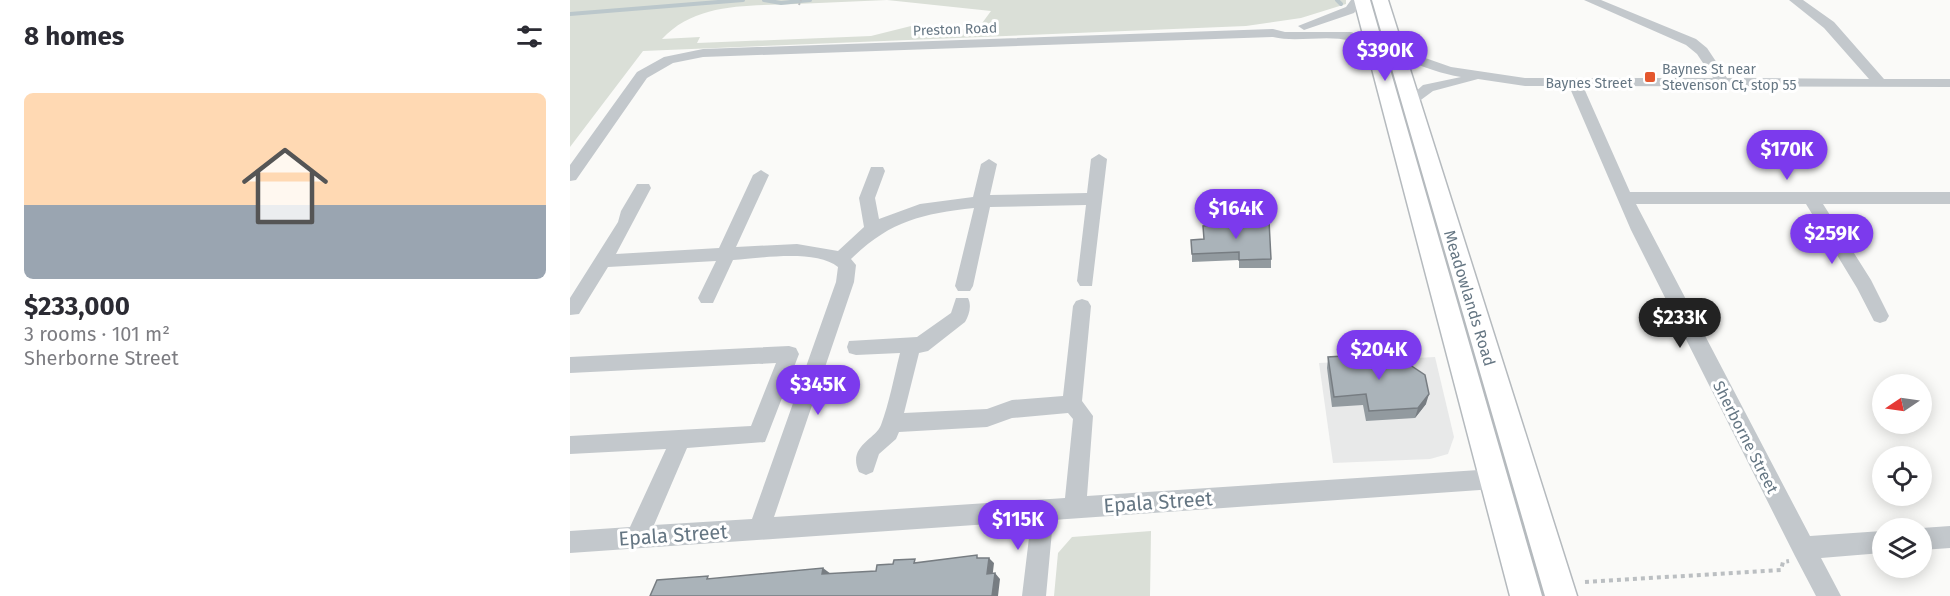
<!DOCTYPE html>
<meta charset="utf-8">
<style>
body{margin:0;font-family:"Fira Sans",sans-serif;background:#f7f7f7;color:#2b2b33;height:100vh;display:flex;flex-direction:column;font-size:22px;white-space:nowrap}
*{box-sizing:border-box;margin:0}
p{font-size:20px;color:#7c7c81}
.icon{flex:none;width:33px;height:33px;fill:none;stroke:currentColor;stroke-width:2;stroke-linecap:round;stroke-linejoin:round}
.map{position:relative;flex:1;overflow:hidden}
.side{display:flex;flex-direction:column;background:#fff;width:570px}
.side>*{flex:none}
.needle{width:39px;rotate:257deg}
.fabs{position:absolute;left:1302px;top:374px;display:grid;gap:12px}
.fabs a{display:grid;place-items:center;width:60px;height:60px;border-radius:50%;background:#fff;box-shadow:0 3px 15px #0003;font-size:30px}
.price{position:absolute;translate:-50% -51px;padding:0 14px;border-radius:21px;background:#7c3aed;color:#fff;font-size:20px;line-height:39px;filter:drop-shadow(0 2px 3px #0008)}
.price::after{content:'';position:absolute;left:50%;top:36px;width:18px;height:14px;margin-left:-9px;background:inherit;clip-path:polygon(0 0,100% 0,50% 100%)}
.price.on{background:#222;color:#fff}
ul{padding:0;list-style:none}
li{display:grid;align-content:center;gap:12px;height:318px;padding:0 24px}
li+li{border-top:2px solid #e1e1e2}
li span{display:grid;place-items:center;height:186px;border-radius:9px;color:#555}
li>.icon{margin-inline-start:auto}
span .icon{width:108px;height:108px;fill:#fffc;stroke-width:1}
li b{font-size:26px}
h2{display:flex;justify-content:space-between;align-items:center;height:72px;padding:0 24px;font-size:26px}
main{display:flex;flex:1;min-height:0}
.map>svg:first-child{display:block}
.built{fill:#e8e9e9}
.green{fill:#dadfd7;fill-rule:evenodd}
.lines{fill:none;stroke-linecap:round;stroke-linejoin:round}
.stream{stroke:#bbc7cb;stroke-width:4}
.major-casing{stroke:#b5babe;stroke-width:3}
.path-far1{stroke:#bbbfc2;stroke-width:2;stroke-dasharray:2 2;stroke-linecap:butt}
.path{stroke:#bbbfc2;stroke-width:4;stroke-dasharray:4 4;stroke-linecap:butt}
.minor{fill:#c3c8cc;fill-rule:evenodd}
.major{fill:#fff;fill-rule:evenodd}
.wall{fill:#929a9f}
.shaded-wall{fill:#777d82}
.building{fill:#aab3b9;stroke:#777d82;stroke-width:1.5}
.poi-dot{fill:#e4572e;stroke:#fff;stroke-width:2}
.labels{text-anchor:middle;stroke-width:6;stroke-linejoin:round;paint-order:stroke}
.far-street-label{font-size:14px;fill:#657683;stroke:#fff}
.far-poi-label{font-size:14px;fill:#657683;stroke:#fff;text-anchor:start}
.street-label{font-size:16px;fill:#657683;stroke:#fff}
.near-street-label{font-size:20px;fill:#657683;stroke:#fff}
</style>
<main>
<section class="side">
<h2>8 homes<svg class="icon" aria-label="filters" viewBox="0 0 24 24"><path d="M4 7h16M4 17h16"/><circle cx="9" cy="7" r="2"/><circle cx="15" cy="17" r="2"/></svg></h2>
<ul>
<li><span style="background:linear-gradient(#ffd9b3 60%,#9aa5b1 0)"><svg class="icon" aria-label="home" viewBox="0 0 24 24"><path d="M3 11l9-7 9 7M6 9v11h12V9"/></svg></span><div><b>$233,000</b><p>3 rooms · 101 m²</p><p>Sherborne Street</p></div></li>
</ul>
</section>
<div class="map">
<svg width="1380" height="596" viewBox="0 0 1380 596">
<rect width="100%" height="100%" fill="#fafaf8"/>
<!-- built -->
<path class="built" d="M865,357l19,80 -6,17 -18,5 -97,4 -14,-100z"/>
<!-- green -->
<path class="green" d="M0,0h776v4l-45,14 -55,8 -603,25 -73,96zM317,0l104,11 -14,19 -66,-4 -40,10 -174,7 3,-6 -38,2c34,-37 88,-33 134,-35 30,-1 61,-3 91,-4z
M581,531l-1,65h-96l4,-43 14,-16z"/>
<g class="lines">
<!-- stream -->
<path class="stream" d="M194,0l17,3 29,-3
M767,0l4,4
M0,14l173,-14"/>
<!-- major casing -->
<g class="major-casing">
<path id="major" d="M784,0h16l172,596h-32z
M802,0h16l189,596h-32z"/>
</g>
<!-- path-far1 -->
<path class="path-far1" d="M229,5l2,-5"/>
<!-- path -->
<path class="path" d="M1015,582l196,-12 2,-8 6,-1"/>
<!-- minor -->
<path class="minor" d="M781,0h13l-10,13 -50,17 -6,-4 48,-19z
M1014,0h17l95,39 11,9 20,30 142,1 -45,-51 -35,-28h14l31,22 50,57h66v8l-367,-1 47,106h320v12h-127l48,76 18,36 -3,5 -6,2 -6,-2 -17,-33 -51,-84h-170l174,332 72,-5v22l-61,5 20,38h-25l-21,-40 -164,-326 -62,-144h-44l-47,-7 -45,12 -23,17 -7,-5 20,-18 38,-8c-38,-6 -72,-27 -110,-36 -25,-7 -53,2 -78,-4l-570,20 -30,6 -26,15 -71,102 -6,1v-16l67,-93 27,-15 39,-8 570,-20 12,3h66l100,35 74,11h188l-16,-24 -11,-9z
M529,154l8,5 -15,127h-12l-3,-5 9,-76 -96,2 -17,79 -3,5h-12l-3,-5 19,-78c-53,6 -84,13 -123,51l5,6 -2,17 -80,235 291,-19 8,-79 -5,-6 -56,5 -25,9 -88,5 -3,7 -17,15 -6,18 -7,3 -7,-3c-12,-26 16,-32 22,-47 8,-21 13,-48 19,-72l-44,2 -7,-2 -2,-6 2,-6 68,-4 34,-24 5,-15h12c4,8 1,17 -3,24l-37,29 -9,2 -15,60 83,-4 25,-9 51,-4 10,-90 3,-5 6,-2 6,2 3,5 -9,95 11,15 -6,80 407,-27 8,3 3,7 -3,7 -8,3 -441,31 -7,76h-24l9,-75 -461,32v-22l60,-4 36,-78 -96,5v-18l181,-10 25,-63 -206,10v-16l219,-11 7,2 3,6 -34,88 -78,6 -33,77 98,-6 84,-237 2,-15c-22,-18 -77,-9 -105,-7l-20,43h-12l-3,-5 18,-37 -108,6 -29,47 -9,1v-17l48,-76 3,-11 16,-27h12l2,4 -35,66 103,-6 34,-73 8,-5 8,5 -33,72 61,-3 41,7 26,-24 -5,-29 12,-31h12l2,4 -10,27 4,21 41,-15 53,-7 8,-33 8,-5 8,5 -7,31 97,-2 4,-34z
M1380,526v22l-28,2v-22z"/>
<!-- major -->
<use href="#major" class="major"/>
</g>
<!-- wall -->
<path class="wall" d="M634,239l67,20v9h-32v-8l-47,2v-8z
M758,357l63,7 35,40 -11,14 -49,3 -3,-16 -31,2 -5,-39z"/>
<!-- shaded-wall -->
<path class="shaded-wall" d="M859,394l-3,10 -11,14 3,-10z
M419,558l5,5 -2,17 -5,-6z
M253,568l8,6h-9z
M425,573l5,6 -2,17h-6z"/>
<!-- building -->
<path class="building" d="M699,221l2,38 -32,1v-8l-47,2 -1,-14 13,-1 -1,-13z
M819,353l2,11 16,-1 18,12 4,19 -11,14 -49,3 -3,-17 -32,3 -6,-40z
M407,555v3h12l-2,16 8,-1 -3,23h-342l7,-16 51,-4 -1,3 116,-11 -1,6 54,-3 1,-6 16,-1 1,-4 21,-1 -1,4z"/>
<!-- markers -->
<rect class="poi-dot" x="1074" y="71" width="12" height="12" rx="3"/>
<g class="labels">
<!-- far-street labels -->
<g class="far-street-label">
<text transform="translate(385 29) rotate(-2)" y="5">Preston Road</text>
<text x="1019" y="88">Baynes Street</text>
</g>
<!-- far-poi labels -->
<g class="far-poi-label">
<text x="1092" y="74">Baynes St near<tspan x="1092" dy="16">Stevenson Ct, stop 55</tspan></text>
</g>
<!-- street labels -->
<g class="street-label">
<text transform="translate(900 298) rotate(73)" y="6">Meadowlands Road</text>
<text transform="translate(1176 437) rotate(63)" y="6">Sherborne Street</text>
</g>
<!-- near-street labels -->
<g class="near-street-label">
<text transform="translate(588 502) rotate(-4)" y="7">Epala Street</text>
<text transform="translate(103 535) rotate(-4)" y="7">Epala Street</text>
</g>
</g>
</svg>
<div class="fabs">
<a><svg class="needle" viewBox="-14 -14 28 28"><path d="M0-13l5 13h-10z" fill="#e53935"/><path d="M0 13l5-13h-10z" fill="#7c7c81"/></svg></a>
<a><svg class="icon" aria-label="locate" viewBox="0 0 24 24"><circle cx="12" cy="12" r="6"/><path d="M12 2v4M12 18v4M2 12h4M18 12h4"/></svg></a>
<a><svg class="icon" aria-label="layers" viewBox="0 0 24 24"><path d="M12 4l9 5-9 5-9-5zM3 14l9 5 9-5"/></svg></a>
</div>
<b class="price" style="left:815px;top:82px">$390K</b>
<b class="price" style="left:1217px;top:181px">$170K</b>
<b class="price" style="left:666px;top:240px">$164K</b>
<b class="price" style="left:1262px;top:265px">$259K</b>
<b class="price on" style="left:1110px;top:349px">$233K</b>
<b class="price" style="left:809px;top:381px">$204K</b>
<b class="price" style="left:248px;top:416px">$345K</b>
<b class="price" style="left:448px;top:551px">$115K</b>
</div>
</main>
